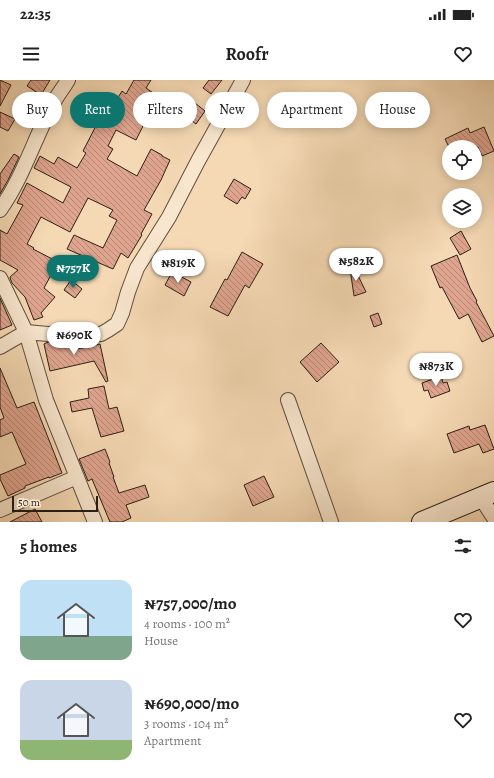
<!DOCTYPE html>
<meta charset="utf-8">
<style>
body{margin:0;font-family:Alegreya,serif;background:#f6f6f6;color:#222;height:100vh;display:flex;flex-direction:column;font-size:15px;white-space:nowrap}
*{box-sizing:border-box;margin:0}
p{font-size:13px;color:#767676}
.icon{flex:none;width:22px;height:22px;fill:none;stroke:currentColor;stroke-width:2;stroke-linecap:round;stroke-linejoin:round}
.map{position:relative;height:442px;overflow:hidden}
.sheet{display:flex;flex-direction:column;background:#fff;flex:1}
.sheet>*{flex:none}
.hud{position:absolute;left:12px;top:12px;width:470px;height:36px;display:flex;gap:8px}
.tools{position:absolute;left:442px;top:60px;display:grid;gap:8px}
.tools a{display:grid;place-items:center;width:40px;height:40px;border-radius:50%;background:#fff;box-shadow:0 2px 10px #0003;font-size:20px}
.scale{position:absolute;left:12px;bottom:10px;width:86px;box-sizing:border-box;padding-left:4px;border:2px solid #2b2015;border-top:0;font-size:11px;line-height:14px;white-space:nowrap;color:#2b2015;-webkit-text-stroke:3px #f8e6ce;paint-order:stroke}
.price{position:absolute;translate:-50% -34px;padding:0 9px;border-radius:14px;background:#fff;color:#222;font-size:13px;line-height:26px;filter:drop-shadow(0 1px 2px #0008)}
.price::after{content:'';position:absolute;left:50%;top:24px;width:12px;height:9px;margin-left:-6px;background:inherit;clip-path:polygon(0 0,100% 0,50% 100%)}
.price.current{background:#0f766e;color:#fff}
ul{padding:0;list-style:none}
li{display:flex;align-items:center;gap:12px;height:100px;padding:0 20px}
li span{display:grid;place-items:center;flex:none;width:112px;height:80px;border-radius:12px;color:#555}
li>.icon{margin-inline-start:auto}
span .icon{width:48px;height:48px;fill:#fffc;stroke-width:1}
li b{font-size:17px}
h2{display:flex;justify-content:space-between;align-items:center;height:48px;padding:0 20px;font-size:17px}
.pill{padding:0 14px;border-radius:18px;background:#fff;box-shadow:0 2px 10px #0003;font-size:14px;line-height:36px}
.pill.current{background:#0f766e;color:#fff}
.status{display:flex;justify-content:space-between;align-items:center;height:28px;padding:0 20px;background:#fff;direction:ltr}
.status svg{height:11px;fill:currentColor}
header{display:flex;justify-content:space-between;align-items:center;height:52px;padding:0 20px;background:#fff;font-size:18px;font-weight:600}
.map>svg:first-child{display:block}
.building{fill:url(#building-back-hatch);stroke:#2b2015}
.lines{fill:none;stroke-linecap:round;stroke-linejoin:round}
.street-casing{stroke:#5e4e3d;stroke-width:16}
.secondary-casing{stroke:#2b2015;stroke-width:22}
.street{stroke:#f8e6ce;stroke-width:14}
.secondary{stroke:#f8e6ce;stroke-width:20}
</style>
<div class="status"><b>22:35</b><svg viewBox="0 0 49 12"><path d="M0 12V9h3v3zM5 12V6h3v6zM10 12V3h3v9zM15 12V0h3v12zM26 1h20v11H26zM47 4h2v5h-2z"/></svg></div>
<header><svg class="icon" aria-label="menu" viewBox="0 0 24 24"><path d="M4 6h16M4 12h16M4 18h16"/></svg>Roofr<svg class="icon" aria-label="heart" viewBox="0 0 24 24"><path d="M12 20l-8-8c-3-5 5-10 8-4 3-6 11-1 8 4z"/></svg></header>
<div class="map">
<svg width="494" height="442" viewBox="0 0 494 442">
<defs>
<pattern id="building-back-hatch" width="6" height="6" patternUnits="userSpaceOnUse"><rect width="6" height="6" fill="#e0a58f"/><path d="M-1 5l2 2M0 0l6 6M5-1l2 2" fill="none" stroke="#b68674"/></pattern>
</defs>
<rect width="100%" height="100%" fill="#f5d9b4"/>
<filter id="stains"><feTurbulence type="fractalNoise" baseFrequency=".005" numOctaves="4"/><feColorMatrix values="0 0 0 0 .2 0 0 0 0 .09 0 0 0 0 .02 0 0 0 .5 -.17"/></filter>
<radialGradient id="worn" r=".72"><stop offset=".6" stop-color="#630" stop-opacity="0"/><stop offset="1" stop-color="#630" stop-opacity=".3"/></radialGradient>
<!-- building -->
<path class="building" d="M0,0l11,5 -11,21z
M31,0h19l-9,15 -14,-9z
M134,0h17l-5,8 20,14 -14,19 -5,-3 -11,22 -20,-10 -8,16 5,3 -6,10 30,17 14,-27 11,6v1l8,4 -9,20 -17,30 8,4 -11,20 1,1 -14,23 -7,-5 -8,16 -46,-20 7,-14 29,13 14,-28 -8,-4 4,-6 -25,-12 -18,34 -29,-15 -14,27 7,4 -1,1 25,13 -14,26 11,9 -14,16 2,4 -9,3 -9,-23 -13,-14 -2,-5v-1l8,-7 -18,-10v-30l7,4 16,-29 -6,-2 10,-20 36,20 8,-16 -37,-19 6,-12 14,8 4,-7 19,11 9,-15 -3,-2 16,-31 -2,-2 7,-13 7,4 11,-18 4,3z
M209,0h13l-11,14 -8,-6z
M185,15l20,16 -9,13 -21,-16z
M0,32l15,7 -7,12 -8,-4z
M484,47l10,24 -12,5 -4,-9h-29l-4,-8 23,-11 2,5z
M14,74l5,3 -11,23 -8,14v-20z
M234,99l17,10 -6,10 -3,-2 -5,7 -13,-8z
M461,151l10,18 -11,6 -10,-17z
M242,172l21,12 -14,24 -4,-3 -17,31 -18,-9 15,-28 2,1z
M457,175l13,33 7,13 -1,1 18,34 -12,6 -14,-28 -9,5 -17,-32 -2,1 -9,-22z
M351,181l15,31 -12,4 -5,-34z
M172,192l19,10 -7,14 -19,-11z
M71,200l11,9 -7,9 -11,-8z
M0,218l12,27 -12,5z
M378,233l4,11 -8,3 -4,-11z
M48,262h27l2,7 23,-5 8,37 -2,1 -12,-21 -44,10 -6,-27z
M321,263l18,19 -22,20 -17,-20z
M0,288l17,40 17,-6 28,71 -13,5v-1l-24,9v2l-17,8 -8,-17v-4l26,-11 -14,-32 -12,5v-17l4,-2 -4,-11z
M441,296l2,7 4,-1 3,9 -19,7 -3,-8 -4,1 -2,-8z
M104,306l5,23 8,-2 7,24 -23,6 -9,-29 -20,4 -2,-10 19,-4 -1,-9z
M485,345l9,24 -11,4 -4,-9 -25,9 -7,-19 22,-8 1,4z
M105,369l5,13 -1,1 5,14h-1l6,16 26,-8 4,12 -23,8 5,13 -9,4h-12l-18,-43 -4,2 -9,-22z
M264,396l10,21 -21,9 -9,-21z
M35,429l7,13h-32z"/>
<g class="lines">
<!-- street casing -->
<g class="street-casing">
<path id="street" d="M0,130c24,-34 35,-74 55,-110 4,-7 9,-13 13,-20
M0,198l26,54 20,68 49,122
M0,267l26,-15 22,2 17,-1 24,2 12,-1 7,-4 9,-6 5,-11 6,-21 9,-24 32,-51 29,-56 45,-81
M288,320l43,122
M481,418l13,20
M0,430l77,-33"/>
</g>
<!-- secondary casing -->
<g class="secondary-casing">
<path id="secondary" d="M422,442l72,-30"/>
</g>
<!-- street -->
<use href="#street" class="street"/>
<!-- secondary -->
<use href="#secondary" class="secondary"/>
</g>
<rect width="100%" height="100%" filter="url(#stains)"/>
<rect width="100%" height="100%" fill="url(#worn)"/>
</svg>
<div class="tools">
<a><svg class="icon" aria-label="locate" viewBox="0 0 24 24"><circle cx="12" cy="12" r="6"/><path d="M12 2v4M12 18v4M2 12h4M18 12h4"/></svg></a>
<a><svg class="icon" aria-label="layers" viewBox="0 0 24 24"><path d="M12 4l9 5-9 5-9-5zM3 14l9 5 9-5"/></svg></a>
</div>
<div class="scale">50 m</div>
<b class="price" style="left:356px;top:202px">₦582K</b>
<b class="price" style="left:178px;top:204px">₦819K</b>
<b class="price current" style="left:73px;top:209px">₦757K</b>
<b class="price" style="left:74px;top:276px">₦690K</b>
<b class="price" style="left:436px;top:307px">₦873K</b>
<div class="hud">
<a class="pill">Buy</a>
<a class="pill current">Rent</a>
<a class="pill">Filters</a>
<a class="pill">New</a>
<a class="pill">Apartment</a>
<a class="pill">House</a>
</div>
</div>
<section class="sheet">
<h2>5 homes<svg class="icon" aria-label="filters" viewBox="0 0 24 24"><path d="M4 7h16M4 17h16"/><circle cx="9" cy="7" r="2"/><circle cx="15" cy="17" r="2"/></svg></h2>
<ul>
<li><span style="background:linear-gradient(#bfe0f5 70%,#7fa58c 0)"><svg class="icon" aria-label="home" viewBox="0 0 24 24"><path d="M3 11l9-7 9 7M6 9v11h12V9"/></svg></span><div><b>₦757,000/mo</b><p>4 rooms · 100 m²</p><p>House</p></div><svg class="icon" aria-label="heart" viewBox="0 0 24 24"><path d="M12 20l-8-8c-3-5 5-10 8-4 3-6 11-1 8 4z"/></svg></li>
<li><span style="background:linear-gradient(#c9d6e8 75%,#8fb573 0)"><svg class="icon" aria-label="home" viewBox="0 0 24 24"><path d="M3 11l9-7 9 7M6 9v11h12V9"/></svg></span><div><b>₦690,000/mo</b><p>3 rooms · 104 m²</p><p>Apartment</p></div><svg class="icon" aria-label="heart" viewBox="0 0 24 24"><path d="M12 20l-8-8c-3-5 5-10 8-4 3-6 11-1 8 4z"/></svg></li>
</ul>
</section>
